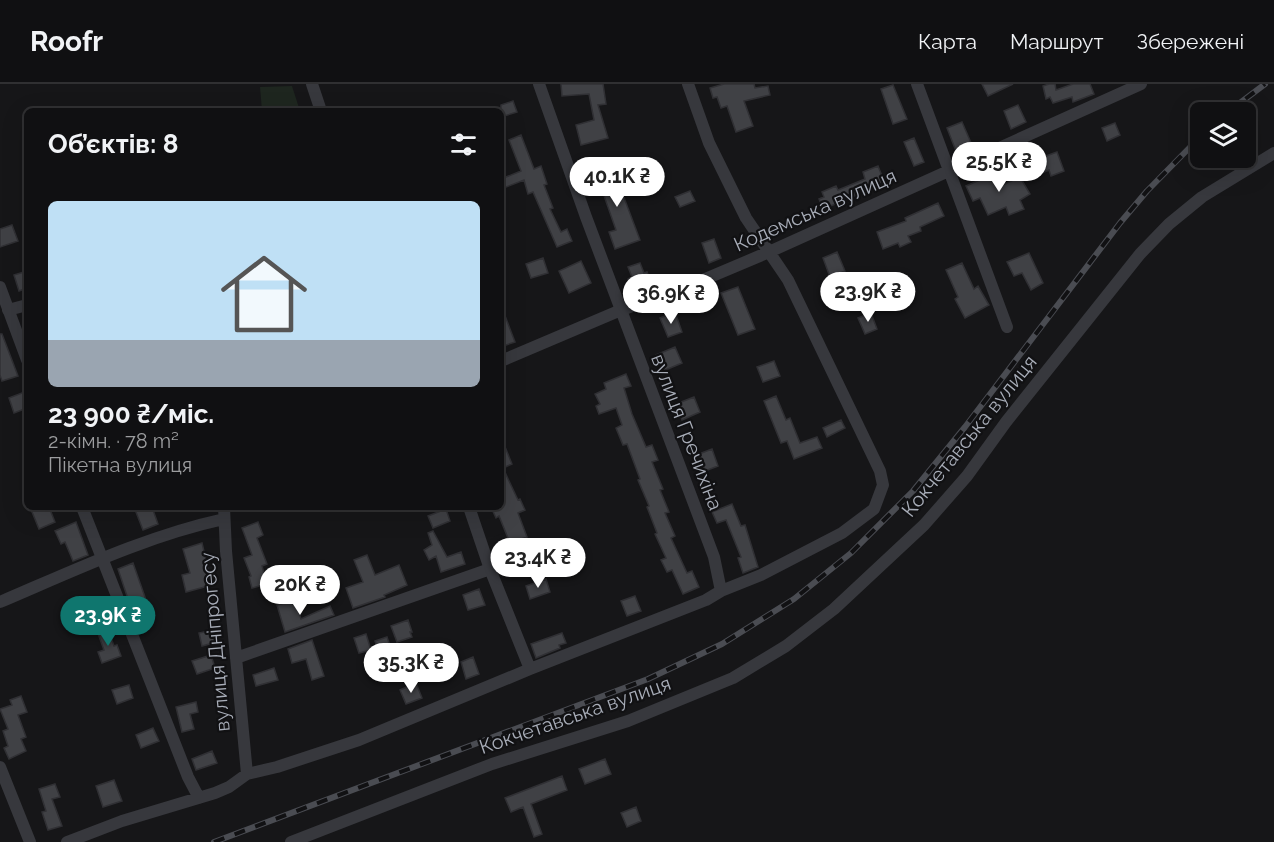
<!DOCTYPE html>
<html lang="uk">
<meta charset="utf-8">
<style>
body{margin:0;font-family:Raleway,sans-serif;background:#1e1e20;color:#f1f3f6;height:100vh;display:flex;flex-direction:column;font-size:22px;white-space:nowrap}
*{box-sizing:border-box;margin:0}
p{font-size:20px;color:#9c9d9f}
.icon{flex:none;width:33px;height:33px;fill:none;stroke:currentColor;stroke-width:2;stroke-linecap:round;stroke-linejoin:round}
.map{position:relative;flex:1;overflow:hidden}
.panel{position:absolute;left:24px;top:24px;width:480px;height:402px;display:flex;flex-direction:column;background:#101012;border-radius:9px;box-shadow:0 6px 24px #0002,0 0 0 2px #303032}
.panel>*{flex:none}
.fabs{position:absolute;left:1190px;top:18px;display:grid;gap:12px}
.fabs a{display:grid;place-items:center;width:66px;height:66px;border-radius:9px;background:#101012;box-shadow:0 6px 24px #0002,0 0 0 2px #303032;font-size:30px}
.price{position:absolute;translate:-50% -51px;padding:0 14px;border-radius:21px;background:#fff;color:#222;font-size:20px;line-height:39px;filter:drop-shadow(0 2px 3px #0008)}
.price::after{content:'';position:absolute;left:50%;top:36px;width:18px;height:14px;margin-left:-9px;background:inherit;clip-path:polygon(0 0,100% 0,50% 100%)}
.price.selected{background:#0f766e;color:#fff}
ul{padding:0;list-style:none}
li{display:grid;align-content:center;gap:12px;height:318px;padding:0 24px}
li span{display:grid;place-items:center;height:186px;border-radius:9px;color:#555}
li>.icon{margin-inline-start:auto}
span .icon{width:108px;height:108px;fill:#fffc;stroke-width:1}
li b{font-size:26px}
h2{display:flex;justify-content:space-between;align-items:center;height:72px;padding:0 24px;font-size:26px}
header{display:flex;align-items:center;gap:36px;box-sizing:border-box;height:84px;padding:0 30px;background:#101012;border-bottom:2px solid #303032}
header strong{font-size:28px}
nav{display:flex;gap:33px;margin-inline-start:auto;font-size:21px}
.map>svg:first-child{display:block}
.green{fill:#1e261f}
.building{fill:#404145;stroke:#303034;stroke-width:1.5}
.lines{fill:none;stroke-linecap:round;stroke-linejoin:round}
.street{stroke:#37383d;stroke-width:12}
.rail-casing{stroke:#4a4c52;stroke-width:6}
.rail{stroke:#111113;stroke-width:4;stroke-dasharray:11;stroke-linecap:butt}
.labels{text-anchor:middle;stroke-width:4.5;stroke-linejoin:round;paint-order:stroke}
.street-label{font-size:20px;fill:#a8adb8;stroke:#111113}
</style>
<header>
<strong>Roofr</strong>
<nav><a>Карта</a><a>Маршрут</a><a>Збережені</a></nav>
</header>
<div class="map">
<svg width="1274" height="758" viewBox="0 0 1274 758">
<rect width="100%" height="100%" fill="#161618"/>
<!-- green -->
<path class="green" d="M292,2l8,25h-38l-2,-24z"/>
<!-- building -->
<path class="building" d="M561,0h42l3,20 -8,1 10,33 -27,7 -5,-20 18,-5 -5,-26 -27,2z
M724,0h30l1,4 13,-2 2,9 -26,6 9,25 -17,6 -9,-26 -6,2 -4,-11 -4,1 -3,-10z
M982,0h31l-25,12z
M1049,0h6l1,6 17,-6h17l4,10 -21,8 -1,-5 -19,6 -3,-6 -4,2 -3,-13z
M893,1l14,34 -14,5 -12,-35z
M513,17l4,11 -16,5v-12z
M1018,21l8,17 -15,7 -7,-18z
M962,38l10,23 -16,6 -9,-23z
M1115,39l5,12 -13,6 -5,-13z
M521,51l13,34 7,-3 6,18 -3,1 9,23 -3,1 11,23 6,-3 5,12 -15,6 -24,-55 -5,2 -4,-14 -23,9v-10l20,-8 -12,-31z
M914,54l10,24 -10,4 -10,-24z
M1057,68l7,19 -13,5 -2,-6 -22,9 -6,-14z
M604,79l6,14 10,-4 5,12 -5,2 20,53 -25,9 -6,-17 7,-2 -22,-63z
M878,82l6,15 -28,11 2,3 -35,14 -4,-10 5,-2 -2,-5 14,-6 2,4 27,-11 -2,-7z
M996,85l7,16 17,-8 10,17 -10,6 4,9 -15,6 -3,-8 -18,8 -8,-17 -7,3 -7,-15 21,-9 -2,-3z
M690,107l5,10 -15,6 -5,-10z
M938,119l6,13 -24,11 1,4 -13,5 3,6 -11,5 -2,-4 -15,6 -6,-17 29,-11 -1,-3z
M12,141l6,16 -18,6v-18z
M714,155l7,19 -12,5 -7,-20z
M837,168l8,19 -15,6 -7,-19z
M1029,169l14,30 -12,7 -9,-17 -8,3 -7,-14z
M543,174l5,15 -17,5 -5,-14z
M581,177l10,22 -22,10 -10,-22z
M640,179l4,10 3,-1 4,10 -19,8 -4,-11 4,-2 -4,-10z
M962,179l12,26 4,-3 11,19 -24,13 -10,-19 3,-2 -12,-27z
M27,187v17l-8,3 -5,-16z
M738,203l17,42 -17,6 -17,-42z
M502,224l13,34 -12,4 -2,-5z
M675,228l7,20 -14,5 -8,-19z
M871,229l6,16 -12,5 -7,-16z
M0,250h2l16,42 -16,5 -2,-6z
M675,263l7,16 -19,8 -7,-16z
M774,277l6,15 -17,6 -6,-15z
M626,290l5,12 -7,2 8,26 14,33 6,-2 6,15 -6,2 11,27 -3,1 9,22 -4,1 10,23 -4,2 16,35 5,-2 7,16 -16,7 -11,-24 -5,2 -6,-12 5,-2 -11,-24 2,-1 -10,-26 2,-1 -11,-26 2,-1 -13,-35 -4,1 -7,-17 6,-3 -6,-17 -17,6 -3,-8 4,-2 -5,-10 11,-5 -2,-6z
M27,307v17l-13,5 -5,-15z
M776,312l10,24 4,-2 10,25 17,-6 5,11 -28,11 -7,-18 -6,2 -17,-42z
M694,313l6,15 -18,8 -6,-16z
M841,336l4,8 -18,9 -4,-9z
M501,353l11,27 -9,4 15,32 2,-1 5,11 -7,3 9,24 -17,6 -11,-27 -3,2 -5,-11h10z
M712,365l6,17 -13,5 -6,-17z
M732,420l9,22 4,-1 13,42 -15,6 -5,-15 3,-1 -15,-37 -9,3 -5,-11z
M30,423h19l6,15 -16,7z
M134,423h18l6,17 -15,6z
M446,425l4,12 -17,7 -5,-12z
M76,438l12,33 -15,6 -8,-19 -4,2 -6,-13z
M258,438l5,13 -6,3 10,26 -5,2 5,18 -15,4 -3,-11 2,-1 -7,-18 8,-3 -10,-27z
M433,447l14,26 14,-5 4,12 -24,8 -5,-16 -7,4 -5,-10 8,-5 -4,-12z
M202,459l10,42 -26,7 -4,-17 8,-2 -7,-24z
M367,471l8,20 24,-10 8,20 -23,10 1,2 -32,11 -7,-20 17,-6 -9,-22z
M524,474l4,13 -15,5 -4,-13z
M133,479l13,37 -16,5 -12,-36z
M546,495l4,13 -20,7 -4,-13z
M479,505l6,16 -17,5 -5,-15z
M635,512l6,15 -14,5 -6,-15z
M295,516l6,19 29,-13 4,9 -49,17 -8,-27z
M408,536l4,12h-2l2,5 -15,5 -6,-16z
M107,543l7,19 3,-1 4,11 -19,7 -4,-11 6,-2 -7,-19z
M214,546l3,12 -15,4 -3,-13z
M562,549l4,10 -7,2 1,3 -24,10 -5,-14z
M366,550l5,16 -12,3 -5,-15z
M387,553l5,15 -12,4 -5,-15z
M312,556l12,36 -12,4 -6,-21 -14,4 -4,-14z
M211,571l4,13 -18,6 -5,-13z
M473,573l6,17 -13,5 -5,-17z
M274,584l4,12 -22,6 -3,-11z
M416,599l6,15 -16,6 -6,-14z
M129,601l4,13 -16,6 -5,-14z
M21,612l6,16 -9,3 8,22 -5,2 5,12 -17,8 -5,-11 4,-2 -5,-15 5,-2 -8,-20 12,-4 -2,-5z
M196,618l2,10 -8,2 4,15 -12,3 -6,-25z
M153,644l6,13 -18,7 -5,-13z
M212,667l5,12 -21,7 -4,-11z
M605,675l6,15 -26,10 -6,-15z
M562,692l5,14 -36,14 11,30 -8,3 -11,-30 -12,5 -6,-14z
M114,696l8,21 -19,6 -7,-21z
M55,700l5,13 -8,2 10,27 -14,4 -6,-18 4,-1 -7,-22z
M636,723l5,14 -14,6 -6,-14z"/>
<g class="lines">
<!-- street -->
<path class="street" d="M312,0l9,27
M539,0l47,133 128,340 7,34
M917,0l90,243
M0,203l27,73
M8,226l19,-5
M501,277l120,-51 70,-25 78,-33 372,-168
M82,423l106,270 11,21
M224,423l2,44 21,223
M469,423l21,62 40,100
M0,518c73,-31 146,-66 224,-83
M236,574l254,-89
M0,683l30,75
M67,758l55,-21 93,-28 14,-6 18,-13 30,-7 82,-27 171,-71 176,-69 15,-9 40,-16 81,-42 32,-24 9,-24 -3,-14 -92,-191 -42,-62 -37,-75 -21,-59
M291,758l201,-78 136,-43 105,-43 53,-32 48,-37 90,-84 43,-49 39,-54 134,-168 29,-30 33,-27 72,-44"/>
<!-- rail casing -->
<g class="rail-casing">
<path id="rail" d="M1228,28l37,-28
M214,758l434,-163 74,-35 72,-45 57,-46 62,-62 52,-64 155,-204 27,-32 53,-54"/>
</g>
<!-- rail -->
<use href="#rail" class="rail"/>
</g>
<g class="labels">
<!-- street labels -->
<g class="street-label">
<text transform="translate(815 126) rotate(-24)" y="7">Кодемська вулиця</text>
<text transform="translate(687 348) rotate(69)" y="7">вулиця Гречихіна</text>
<text transform="translate(969 352) rotate(-51)" y="7">Кокчетавська вулиця</text>
<text transform="translate(215 558) rotate(-95)" y="7">вулиця Дніпрогесу</text>
<text transform="translate(575 631) rotate(-19)" y="7">Кокчетавська вулиця</text>
</g>
</g>
</svg>
<div class="fabs">
<a><svg class="icon" aria-label="layers" viewBox="0 0 24 24"><path d="M12 4l9 5-9 5-9-5zM3 14l9 5 9-5"/></svg></a>
</div>
<b class="price" style="left:999px;top:109px">25.5K ₴</b>
<b class="price" style="left:617px;top:124px">40.1K ₴</b>
<b class="price" style="left:868px;top:239px">23.9K ₴</b>
<b class="price" style="left:671px;top:241px">36.9K ₴</b>
<b class="price" style="left:538px;top:505px">23.4K ₴</b>
<b class="price" style="left:300px;top:532px">20K ₴</b>
<b class="price selected" style="left:108px;top:563px">23.9K ₴</b>
<b class="price" style="left:411px;top:610px">35.3K ₴</b>
<section class="panel">
<h2>Об’єктів: 8<svg class="icon" aria-label="filters" viewBox="0 0 24 24"><path d="M4 7h16M4 17h16"/><circle cx="9" cy="7" r="2"/><circle cx="15" cy="17" r="2"/></svg></h2>
<ul>
<li><span style="background:linear-gradient(#bfe0f5 75%,#9aa5b1 0)"><svg class="icon" aria-label="home" viewBox="0 0 24 24"><path d="M3 11l9-7 9 7M6 9v11h12V9"/></svg></span><div><b>23 900 ₴/міс.</b><p>2-кімн. · 78 m²</p><p>Пікетна вулиця</p></div></li>
</ul>
</section>
</div>
